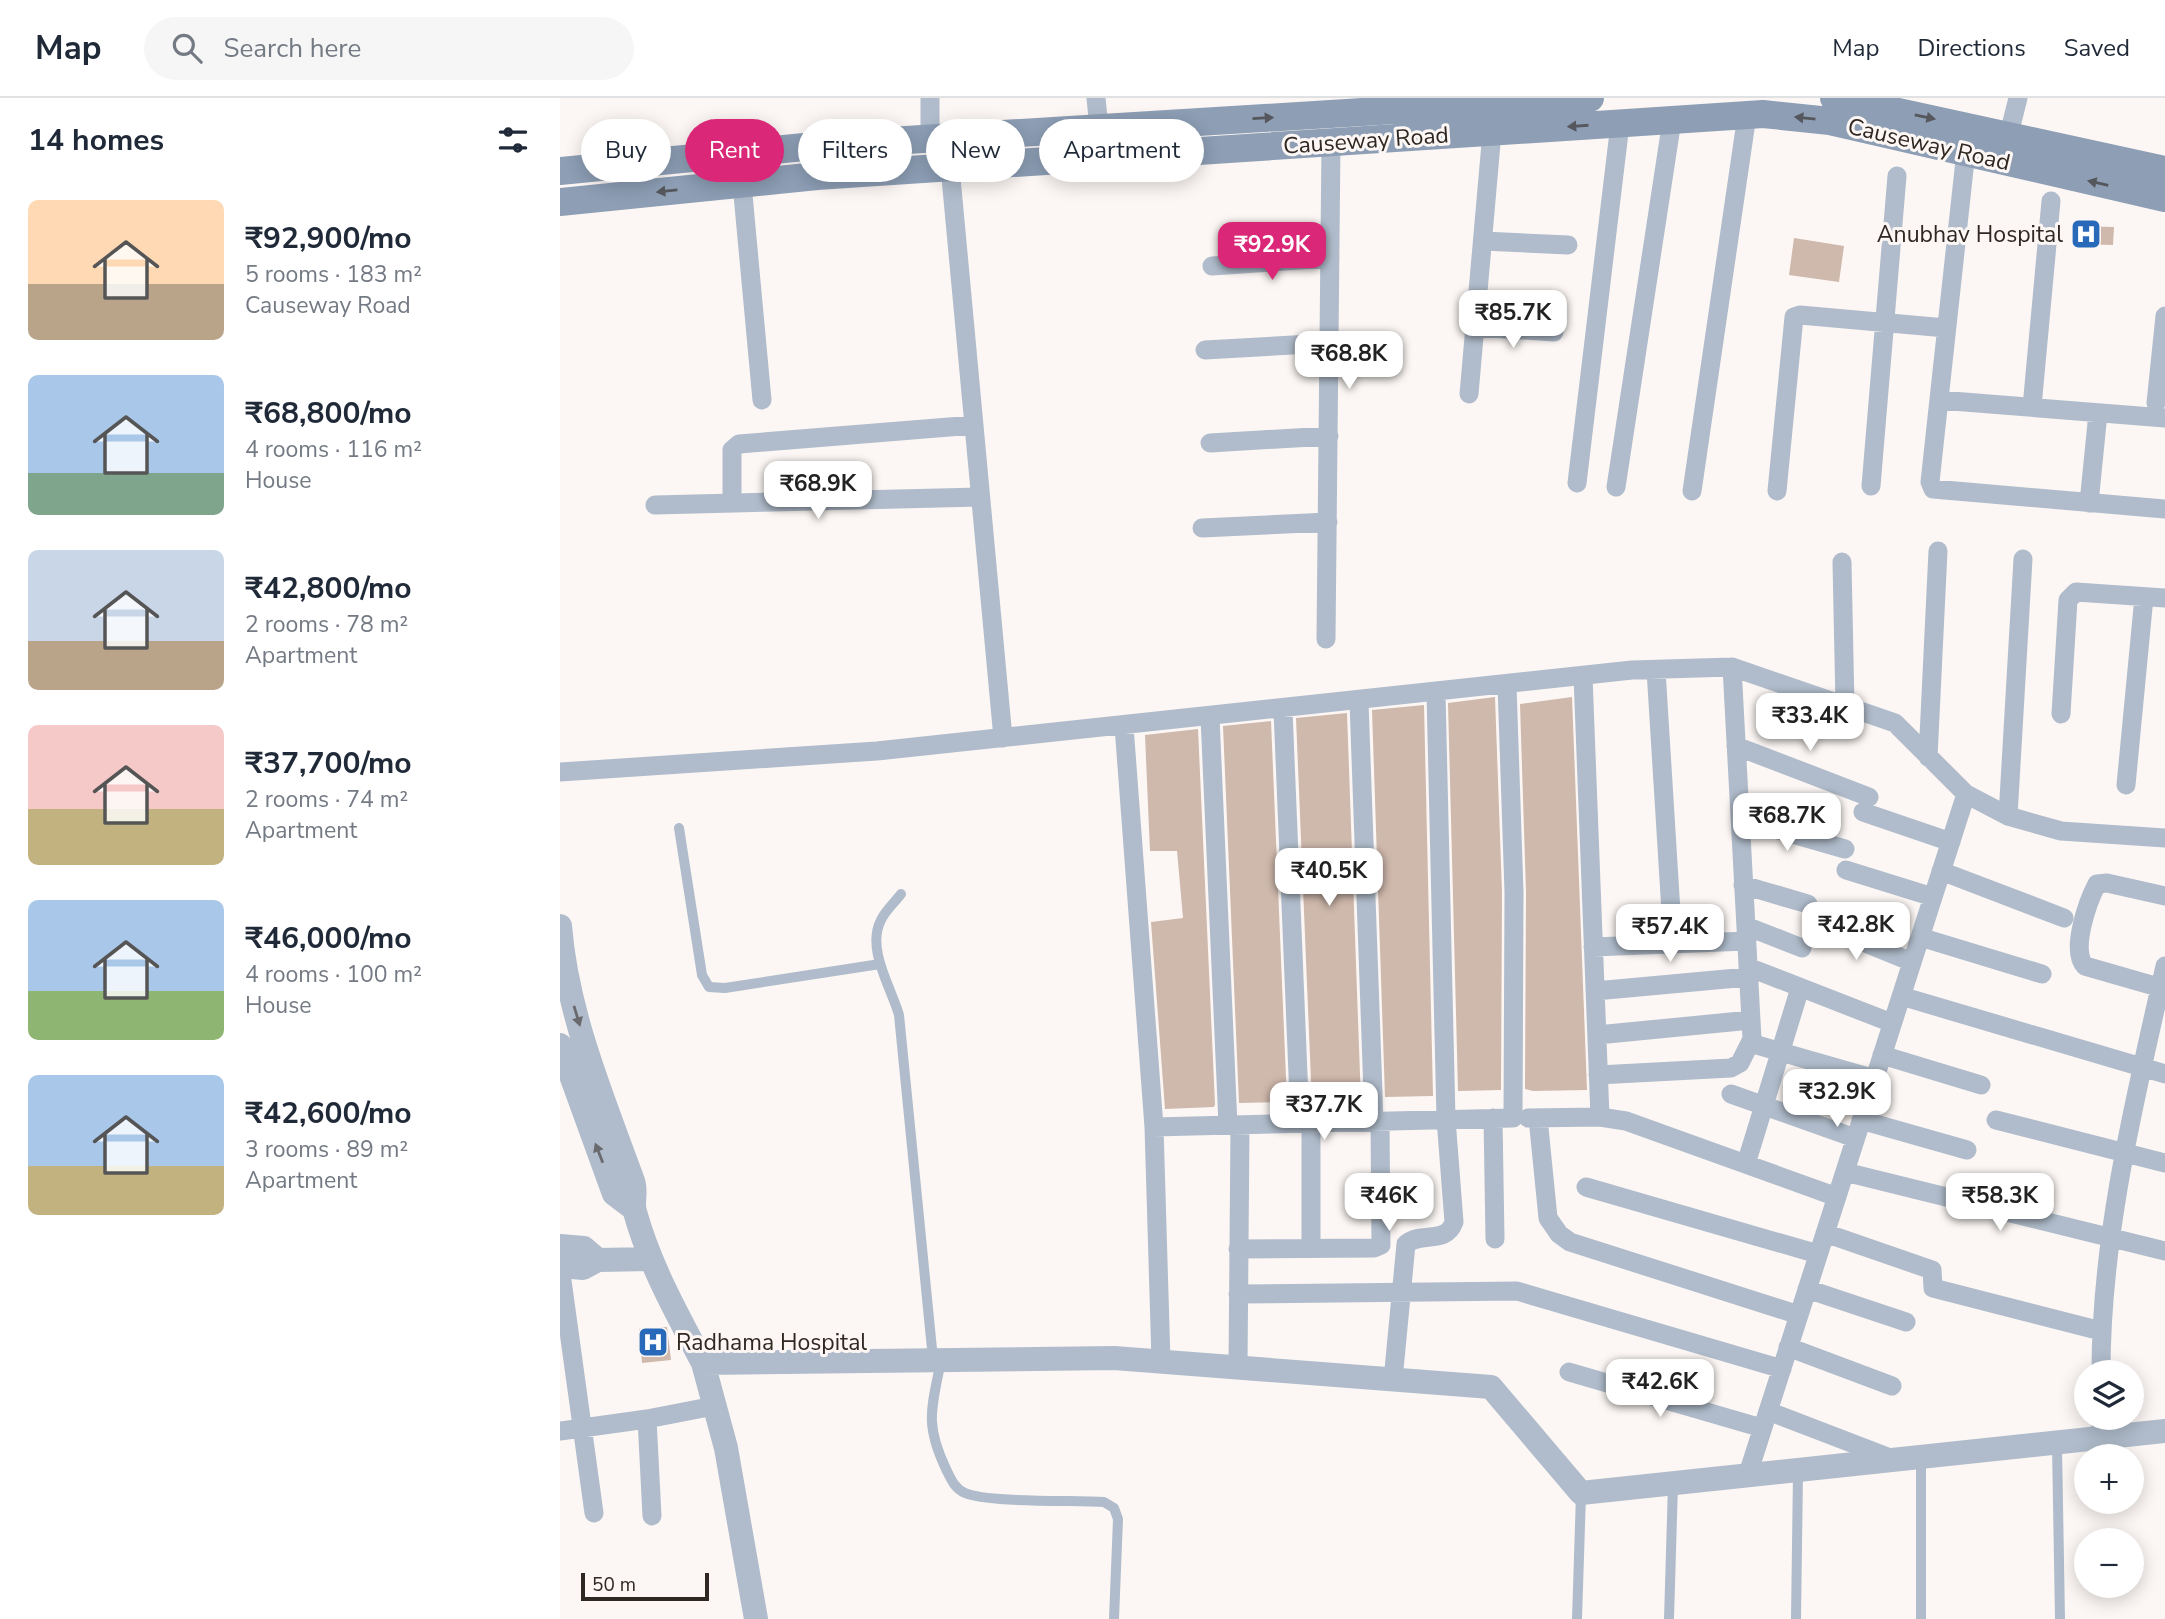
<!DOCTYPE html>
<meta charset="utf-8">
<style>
body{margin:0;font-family:"Nunito Sans",sans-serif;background:#f6f6f7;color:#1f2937;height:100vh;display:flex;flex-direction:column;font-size:26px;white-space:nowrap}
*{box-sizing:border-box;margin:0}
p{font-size:23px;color:#747a83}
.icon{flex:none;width:38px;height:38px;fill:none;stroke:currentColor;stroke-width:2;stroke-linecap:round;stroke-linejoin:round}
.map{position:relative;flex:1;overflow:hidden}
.details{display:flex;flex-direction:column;background:#fff;width:560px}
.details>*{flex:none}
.banner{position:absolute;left:21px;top:21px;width:665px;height:63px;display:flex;gap:14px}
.fabs{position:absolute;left:1514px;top:1262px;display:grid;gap:14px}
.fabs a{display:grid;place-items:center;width:70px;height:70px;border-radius:50%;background:#fff;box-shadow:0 4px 18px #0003;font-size:35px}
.scale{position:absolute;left:21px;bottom:18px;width:128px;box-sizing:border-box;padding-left:7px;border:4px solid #2f2722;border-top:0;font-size:19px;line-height:24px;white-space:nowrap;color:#2f2722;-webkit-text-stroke:5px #fcf7f4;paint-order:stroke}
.price{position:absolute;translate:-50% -60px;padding:0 16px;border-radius:14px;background:#fff;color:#222;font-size:23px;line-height:46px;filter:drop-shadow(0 2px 4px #0008)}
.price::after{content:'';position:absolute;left:50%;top:42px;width:21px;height:16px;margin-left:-10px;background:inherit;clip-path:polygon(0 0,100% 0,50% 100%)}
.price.current{background:#db2777;color:#fff}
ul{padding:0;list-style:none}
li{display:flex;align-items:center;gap:21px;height:175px;padding:0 28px}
li span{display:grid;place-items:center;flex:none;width:196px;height:140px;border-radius:10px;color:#555}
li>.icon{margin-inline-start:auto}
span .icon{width:84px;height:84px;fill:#fffc;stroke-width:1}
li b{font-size:30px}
h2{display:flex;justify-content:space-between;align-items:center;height:84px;padding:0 28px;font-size:30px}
.pill{padding:0 24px;border-radius:32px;background:#fff;box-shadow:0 4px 18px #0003;font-size:24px;line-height:63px}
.pill.current{background:#db2777;color:#fff}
header{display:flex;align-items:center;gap:42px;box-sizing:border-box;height:98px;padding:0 35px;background:#fff;border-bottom:2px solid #e0e1e3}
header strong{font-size:33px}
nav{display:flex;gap:38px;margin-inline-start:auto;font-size:24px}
.search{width:490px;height:63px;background:#f6f6f7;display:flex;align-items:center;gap:18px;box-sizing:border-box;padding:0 24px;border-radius:38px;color:#747a83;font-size:26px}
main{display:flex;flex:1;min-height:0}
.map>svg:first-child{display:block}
.building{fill:#cfb8ac}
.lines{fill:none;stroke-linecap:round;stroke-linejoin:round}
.service{stroke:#b0bccb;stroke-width:10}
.minor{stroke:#b0bccb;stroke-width:19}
.tertiary{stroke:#b0bccb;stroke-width:24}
.secondary{stroke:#8d9eb5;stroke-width:28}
.oneway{fill:#55575d}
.oneway2{fill:#696a6e}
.labels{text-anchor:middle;stroke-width:6;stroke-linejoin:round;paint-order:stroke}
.street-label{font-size:23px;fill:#2f2722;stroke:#fcf7f4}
.poi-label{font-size:23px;fill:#2f2722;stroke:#fcf7f4;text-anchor:end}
</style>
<header>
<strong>Map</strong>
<div class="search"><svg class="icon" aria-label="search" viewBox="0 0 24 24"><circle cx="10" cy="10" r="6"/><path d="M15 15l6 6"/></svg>Search here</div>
<nav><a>Map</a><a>Directions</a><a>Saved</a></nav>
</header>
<main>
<section class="details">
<h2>14 homes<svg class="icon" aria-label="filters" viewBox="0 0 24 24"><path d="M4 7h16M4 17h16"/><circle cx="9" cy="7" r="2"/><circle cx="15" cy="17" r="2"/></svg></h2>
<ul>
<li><span style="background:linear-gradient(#ffd9b3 60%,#b9a48a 0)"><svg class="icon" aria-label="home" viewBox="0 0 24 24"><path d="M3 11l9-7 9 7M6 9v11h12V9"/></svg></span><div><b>₹92,900/mo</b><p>5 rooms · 183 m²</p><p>Causeway Road</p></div></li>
<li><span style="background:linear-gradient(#a9c7e8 70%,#7fa58c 0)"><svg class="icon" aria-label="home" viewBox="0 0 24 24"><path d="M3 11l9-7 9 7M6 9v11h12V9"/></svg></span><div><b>₹68,800/mo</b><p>4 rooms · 116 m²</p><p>House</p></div></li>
<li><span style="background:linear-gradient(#c9d6e8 65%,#b9a48a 0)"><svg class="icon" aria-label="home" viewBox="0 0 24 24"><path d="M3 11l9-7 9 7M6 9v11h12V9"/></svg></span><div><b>₹42,800/mo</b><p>2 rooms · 78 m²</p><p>Apartment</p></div></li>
<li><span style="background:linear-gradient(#f6c9c9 60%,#c2b280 0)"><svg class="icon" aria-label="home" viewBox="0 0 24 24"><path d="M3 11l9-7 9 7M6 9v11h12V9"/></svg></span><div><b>₹37,700/mo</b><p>2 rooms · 74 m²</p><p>Apartment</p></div></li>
<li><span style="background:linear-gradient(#a9c7e8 65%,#8fb573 0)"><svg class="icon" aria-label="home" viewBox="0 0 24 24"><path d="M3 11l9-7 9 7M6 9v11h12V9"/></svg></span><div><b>₹46,000/mo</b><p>4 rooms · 100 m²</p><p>House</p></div></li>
<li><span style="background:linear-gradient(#a9c7e8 65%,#c2b280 0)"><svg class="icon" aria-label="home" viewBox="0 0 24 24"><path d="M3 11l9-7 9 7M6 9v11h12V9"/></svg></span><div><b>₹42,600/mo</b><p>3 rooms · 89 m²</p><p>Apartment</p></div></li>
</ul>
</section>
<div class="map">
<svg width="1605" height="1521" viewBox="0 0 1605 1521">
<rect width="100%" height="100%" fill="#fcf7f4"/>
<!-- building -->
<path class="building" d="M1514,128l40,1 -1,18 -40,-1z
M1234,140l50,8 -5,36 -50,-7z
M935,599l7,195 -1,198 -43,1 -10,-388z
M1012,599l15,393 -54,1 -8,-2 1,-197 -6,-188z
M864,607l9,391 -48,1 -13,-387z
M787,615l14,390 -49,2 -16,-387z
M711,623l16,381 -48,1 -16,-377z
M638,631l17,375 -1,3 -49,2 -14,-187 32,-4 -6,-67h-27l-5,-116z
M107,1229l4,33 -29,3 -3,-34z"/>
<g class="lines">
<!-- service -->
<path class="service" d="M119,730l23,147 7,12 16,1 155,-24
M341,796c-6,8 -16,17 -20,26 -15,29 10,67 18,95l34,344
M381,1262c-9,48 -17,63 5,109 5,10 8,19 19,24 23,10 110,7 139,9l10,6 4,11 -4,100
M1497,1347l3,174
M1017,1521l4,-125
M1109,1521l4,-135
M1236,1521l2,-147
M1361,1521v-161"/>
<!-- minor -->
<path class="minor" d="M370,0v40
M536,0l3,30
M1449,36l9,-36
M1407,44l-37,340 3,7 232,20
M390,69l53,571
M182,86l20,216
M923,143l85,4
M652,168l118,-8
M915,229l79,5
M645,252l124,-7
M909,296l23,-262
M1379,302l226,18
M1596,305l9,-87
M1472,309l19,-206
M650,345l119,-7
M1017,385l43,-359
M1311,388l26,-310
M1056,389l56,-367
M1132,393l55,-376
M1217,393l17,-174 6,-2 146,13
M172,405v-53l7,-6 235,-19
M1529,405l9,-90
M95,407l325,-8
M642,430l126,-6
M1282,464l3,144
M766,541l5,-497
M1096,572l17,274
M1023,578l17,441
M799,604l15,419
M723,612l17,413
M1501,616l7,-114 8,-8 89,6
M650,619l18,408
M564,628l30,401 7,234
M1176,648l133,51
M1368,659l10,-206
M0,674l317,-21 755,-81 100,-3 163,56 71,71 42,22 53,15 104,7
M1566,687l18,-188
M1303,714l88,30
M1448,718l15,-257
M1180,721l105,30
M1286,772l87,27
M1381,773l123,47
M1183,787l65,19
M1605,798l-58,-13 -10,1c-9,17 -27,67 -12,82l80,23
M1256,825l96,39
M1186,828l56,22
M1360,839l122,37
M1033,849l154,-6
M1188,869l144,56
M1035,893l153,-14
M1341,898l264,78
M1037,937l154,-15
M1192,941l5,6 118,34
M1322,957l99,30
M1038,977l133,-7 9,-5 12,-24 -20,-372
M1171,996l124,44
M933,1020l2,121
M968,1020l72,-1 26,4 211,76
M978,1020l10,100 11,16 11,8 229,73
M1301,1022l106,30
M1436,1022l169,43
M594,1029l359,-9 1,-226 -7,-207
M1186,1066l54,-176
M1285,1074l320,79
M1026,1089l232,67
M1265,1135l107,37 1,18 168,43
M751,1149v-124
M678,1151l136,-1 7,-3 -1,-124
M0,1168l34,247
M1247,1191l99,33
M678,1196l279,-3 265,78
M1228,1249l104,39
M678,1269l2,-242
M1009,1274l193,56
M1541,1274c0,-137 34,-273 64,-406
M833,1282l13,-136c15,-13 40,1 48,-22l-8,-103 -10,-426
M1208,1313l125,48
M1541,1320v20
M87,1321l5,97
M0,1333l87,-12 67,-13
M1187,1379l219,-683"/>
<!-- tertiary -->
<path class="tertiary" d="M0,828c7,88 43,172 73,255 4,10 -1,21 2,31 15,54 42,102 68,151l411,-5 377,29 90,106 584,-62
M0,947l54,149 20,15
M0,1148l24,2 14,12
M0,1168l23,2 15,-8 53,-1
M143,1265l23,85 30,171"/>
<!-- secondary -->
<path class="secondary" d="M1274,0l331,72
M0,73l265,-26 765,-47
M0,104l257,-26 946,-62 67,7 335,77"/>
</g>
<!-- one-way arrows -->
<defs><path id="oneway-solid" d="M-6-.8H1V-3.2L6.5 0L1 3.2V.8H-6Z" transform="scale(1.75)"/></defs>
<g class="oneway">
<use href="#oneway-solid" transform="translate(1365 19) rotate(12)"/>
<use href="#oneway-solid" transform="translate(703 20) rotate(-3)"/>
<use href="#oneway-solid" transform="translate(1245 20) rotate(-174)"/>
<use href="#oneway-solid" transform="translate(1018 28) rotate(176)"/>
<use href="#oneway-solid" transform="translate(1538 85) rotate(-167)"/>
<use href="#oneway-solid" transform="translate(107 93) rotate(174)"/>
</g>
<g class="oneway2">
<use href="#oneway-solid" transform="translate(17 918) rotate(73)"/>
<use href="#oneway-solid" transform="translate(39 1055) rotate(-111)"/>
</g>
<!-- icons -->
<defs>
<g id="hospital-square" transform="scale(1.575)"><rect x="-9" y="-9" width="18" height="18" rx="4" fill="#2869ba" stroke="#fcf7f4"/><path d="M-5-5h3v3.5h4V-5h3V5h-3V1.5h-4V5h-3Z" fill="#fff"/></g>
</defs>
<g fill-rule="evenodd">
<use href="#hospital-square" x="1526" y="136"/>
<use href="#hospital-square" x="93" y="1244"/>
</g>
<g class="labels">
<!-- street labels -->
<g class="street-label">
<text transform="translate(806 42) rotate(-4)" y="8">Causeway Road</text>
<text transform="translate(1369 46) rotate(13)" y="8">Causeway Road</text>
</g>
<!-- poi labels -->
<g class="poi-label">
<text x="1503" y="144">Anubhav Hospital</text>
<text x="116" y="1252" text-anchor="start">Radhama Hospital</text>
</g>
</g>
</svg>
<div class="fabs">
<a><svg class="icon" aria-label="layers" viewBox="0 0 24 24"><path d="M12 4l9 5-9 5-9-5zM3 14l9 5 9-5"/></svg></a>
<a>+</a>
<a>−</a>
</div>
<div class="scale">50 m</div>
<b class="price current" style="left:712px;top:184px">₹92.9K</b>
<b class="price" style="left:953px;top:252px">₹85.7K</b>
<b class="price" style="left:789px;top:293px">₹68.8K</b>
<b class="price" style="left:258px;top:423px">₹68.9K</b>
<b class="price" style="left:1250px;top:655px">₹33.4K</b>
<b class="price" style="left:1227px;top:755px">₹68.7K</b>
<b class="price" style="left:769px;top:810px">₹40.5K</b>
<b class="price" style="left:1296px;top:864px">₹42.8K</b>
<b class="price" style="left:1110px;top:866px">₹57.4K</b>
<b class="price" style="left:1277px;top:1031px">₹32.9K</b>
<b class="price" style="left:764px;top:1044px">₹37.7K</b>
<b class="price" style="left:829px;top:1135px">₹46K</b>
<b class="price" style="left:1440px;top:1135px">₹58.3K</b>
<b class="price" style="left:1100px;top:1321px">₹42.6K</b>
<div class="banner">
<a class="pill">Buy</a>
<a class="pill current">Rent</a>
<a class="pill">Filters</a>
<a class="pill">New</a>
<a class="pill">Apartment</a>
</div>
</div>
</main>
